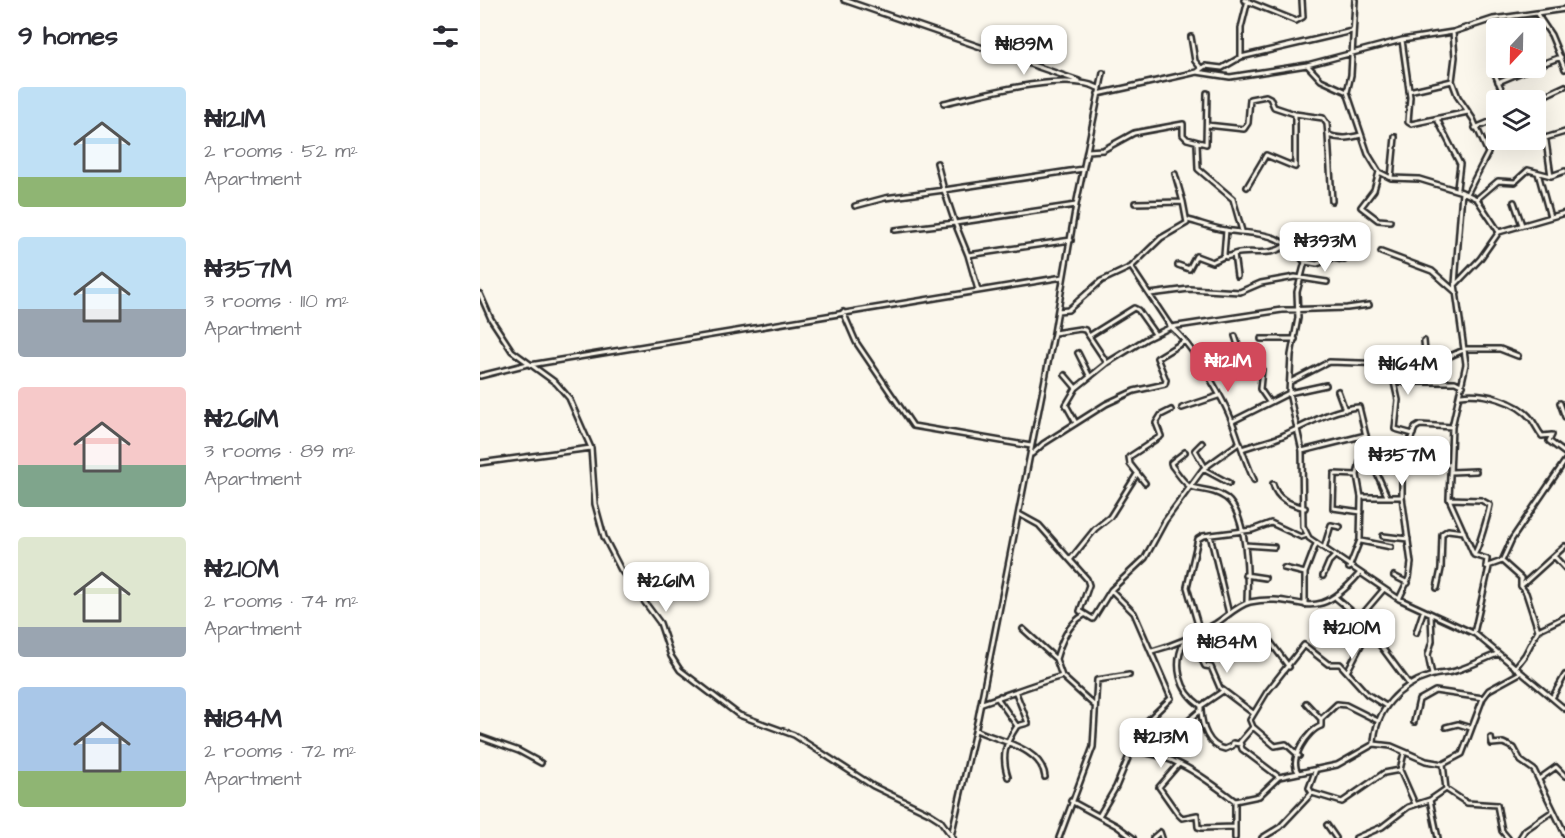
<!DOCTYPE html>
<meta charset="utf-8">
<style>
body{margin:0;font-family:"Architects Daughter",sans-serif;background:#f7f7f7;color:#2b2b33;height:100vh;display:flex;flex-direction:column;font-size:22px;white-space:nowrap}
*{box-sizing:border-box;margin:0}
p{font-size:20px;color:#7c7c81}
.icon{flex:none;width:33px;height:33px;fill:none;stroke:currentColor;stroke-width:2;stroke-linecap:round;stroke-linejoin:round}
.map{position:relative;flex:1;overflow:hidden}
.panel{display:flex;flex-direction:column;background:#fff;width:480px}
.panel>*{flex:none}
.needle{width:39px;rotate:202deg}
.tools{position:absolute;left:1006px;top:18px;display:grid;gap:12px}
.tools a{display:grid;place-items:center;width:60px;height:60px;border-radius:6px;background:#fff;box-shadow:0 6px 24px #0002;font-size:30px}
.price{position:absolute;translate:-50% -51px;padding:0 14px;border-radius:12px;background:#fff;color:#222;font-size:20px;line-height:39px;filter:drop-shadow(0 2px 3px #0008)}
.price::after{content:'';position:absolute;left:50%;top:36px;width:18px;height:14px;margin-left:-9px;background:inherit;clip-path:polygon(0 0,100% 0,50% 100%)}
.price.on{background:#d1495b;color:#fff}
ul{padding:0;list-style:none}
li{display:flex;align-items:center;gap:18px;height:150px;padding:0 18px}
li span{display:grid;place-items:center;flex:none;width:168px;height:120px;border-radius:6px;color:#555}
li>.icon{margin-inline-start:auto}
span .icon{width:72px;height:72px;fill:#fffc;stroke-width:1}
li b{font-size:26px}
h2{display:flex;justify-content:space-between;align-items:center;height:72px;padding:0 18px;font-size:26px}
main{display:flex;flex:1;min-height:0}
.map>svg:first-child{display:block}
.lines{fill:none;stroke-linecap:round;stroke-linejoin:round}
.minor-casing{stroke:#2b2b2b;stroke-width:8}
.minor{stroke:#fbf7ec;stroke-width:3}
</style>
<main>
<section class="panel">
<h2>9 homes<svg class="icon" aria-label="filters" viewBox="0 0 24 24"><path d="M4 7h16M4 17h16"/><circle cx="9" cy="7" r="2"/><circle cx="15" cy="17" r="2"/></svg></h2>
<ul>
<li><span style="background:linear-gradient(#bfe0f5 75%,#8fb573 0)"><svg class="icon" aria-label="home" viewBox="0 0 24 24"><path d="M3 11l9-7 9 7M6 9v11h12V9"/></svg></span><div><b>₦121M</b><p>2 rooms · 52 m²</p><p>Apartment</p></div></li>
<li><span style="background:linear-gradient(#bfe0f5 60%,#9aa5b1 0)"><svg class="icon" aria-label="home" viewBox="0 0 24 24"><path d="M3 11l9-7 9 7M6 9v11h12V9"/></svg></span><div><b>₦357M</b><p>3 rooms · 110 m²</p><p>Apartment</p></div></li>
<li><span style="background:linear-gradient(#f6c9c9 65%,#7fa58c 0)"><svg class="icon" aria-label="home" viewBox="0 0 24 24"><path d="M3 11l9-7 9 7M6 9v11h12V9"/></svg></span><div><b>₦261M</b><p>3 rooms · 89 m²</p><p>Apartment</p></div></li>
<li><span style="background:linear-gradient(#dfe7d0 75%,#9aa5b1 0)"><svg class="icon" aria-label="home" viewBox="0 0 24 24"><path d="M3 11l9-7 9 7M6 9v11h12V9"/></svg></span><div><b>₦210M</b><p>2 rooms · 74 m²</p><p>Apartment</p></div></li>
<li><span style="background:linear-gradient(#a9c7e8 70%,#8fb573 0)"><svg class="icon" aria-label="home" viewBox="0 0 24 24"><path d="M3 11l9-7 9 7M6 9v11h12V9"/></svg></span><div><b>₦184M</b><p>2 rooms · 72 m²</p><p>Apartment</p></div></li>
</ul>
</section>
<div class="map">
<svg width="1085" height="838" viewBox="0 0 1085 838">
<rect width="100%" height="100%" fill="#fbf7ec"/>
<filter id="ink" filterUnits="userSpaceOnUse"><feTurbulence type="fractalNoise" baseFrequency=".0167" numOctaves="2"/><feDisplacementMap in="SourceGraphic" scale="12" xChannelSelector="R" yChannelSelector="G"/><feConvolveMatrix kernelMatrix="1 2 1 2 8 2 1 2 1" color-interpolation-filters="sRGB"/></filter>
<g filter="url(#ink)">
<g class="lines">
<!-- minor casing -->
<g class="minor-casing">
<path id="minor" d="M364,0l235,81
M764,0l52,21 7,-4 -1,-17
M875,0l-4,75 -4,17 21,62 11,18 12,6 28,1 43,13 -7,92 11,80 -14,63 -3,72 25,56 13,4 -1,7 3,1 -15,66 91,76
M1057,14l14,21 14,34
M973,32l2,25 -3,24 6,16 15,22 15,34 -20,39
M711,37l4,24 6,7
M922,40l8,57 -2,25 3,2 57,-12
M761,57v-29l7,-28
M827,65l14,15 26,12
M1056,66l25,-9
M717,72l8,-6 17,2 19,-11 111,-26
M1015,74l11,26
M1018,82l33,-14
M929,91l43,-10
M618,94l99,-22 33,5 77,-12 95,-25 51,-8 40,-13 72,-10
M1055,100l30,-14
M464,103c36,-8 125,-33 156,-14
M957,119l23,45 -3,24
M727,125l37,4 4,-6 2,-24 16,-3 4,2 4,9 21,7 28,4 4,6 1,11c13,5 21,3 33,0
M1056,127l10,14 5,35
M995,128l22,-9
M848,135l4,66
M1065,138l20,-6
M717,143l1,26 35,30 9,32
M607,151l16,-1 31,-17 49,-9v11l4,4 19,5 1,-51
M899,172l-5,18 -13,17 17,13 12,1
M1058,173l12,44
M695,174l8,28
M911,178l4,-41
M767,187l19,-32 29,12v-52
M982,192l15,7 22,33
M997,199l21,-18 17,1 13,-12 23,6 14,-5
M1034,202l8,23
M375,206l30,-8 59,-8 -7,-27
M708,220c12,3 24,8 37,10 37,6 51,-1 80,32l-8,30 1,26 -7,37 -2,38 13,58 1,75 6,12 90,61 74,34
M415,230l60,-7 -11,-33 139,-21
M746,230l-2,25 2,2 7,-2
M591,240l-103,15 -13,-32 121,-18
M901,252l51,19 25,22
M488,255l10,35
M826,261l7,-7 -2,-6 5,-5
M825,262l12,2 16,-6 11,2
M698,265l11,4 7,-13 16,6 13,-6
M651,267l40,60c20,16 53,72 62,97 7,19 12,37 21,56
M757,276l-3,-22c18,-5 36,4 52,-9
M976,284l24,-25 19,-27 66,-19
M0,294l11,25 21,32 44,32 13,15 22,50 4,56 9,33 17,33 39,53 11,33 9,14 59,45 55,20 79,51 56,27 11,7 13,18
M670,294l39,-5 51,3 21,-9 34,-6 32,5
M578,311l10,-1 33,-29 30,-14 30,-29 26,-15 -4,-21 -48,1
M363,312l13,30 57,84 118,20
M574,333l22,-128 27,-132
M609,336l45,-28 4,2 17,24
M755,336l10,30 17,3 -2,20 9,13
M781,339h34
M944,341l2,21
M598,353l12,24
M910,364l8,36 -3,29 18,5
M50,365l533,-88
M585,375l11,13
M0,376l48,-12
M810,382l39,-20 61,2 49,-3 27,-12h34l18,7
M914,382h61l8,4
M858,391l7,19
M981,395c22,-3 57,6 71,25 4,6 6,11 10,16l10,-1 -3,6 16,12
M1080,403l5,14
M702,408l36,-12
M753,421l56,-28 37,-8
M596,423l-10,-18 10,-17 31,-25 39,-24 25,-12 111,-17 65,-2 22,-3
M722,443l-7,7 10,17
M762,449c13,-5 27,-7 40,-13 25,-11 49,-27 77,-29l14,58 14,31
M822,451l64,-16
M705,452l-14,11 1,3c5,6 12,18 19,21 13,4 22,2 35,11 22,17 22,79 21,104
M552,454l11,-10 63,-40 28,-13 31,-7 1,-4 -9,-22 28,-17
M923,456l47,9
M0,463l111,-15
M723,469l26,14
M971,472l25,-1
M877,475l3,-13
M665,483l-15,-19 -1,-7 32,-21 -5,-13 5,-8 10,-5
M793,484c4,16 17,20 32,24
M922,497v-36l13,-33 5,-3 32,2
M969,499l32,1 9,5c-2,10 -11,42 -16,50
M881,512l-28,-4 1,-34 23,1 4,22
M539,514l20,11 48,54 2,6 -9,26 13,8 18,-29 34,-32 20,-37 38,-52 36,-26
M730,535l19,79
M903,536l25,3
M881,541l30,6
M765,545l29,2
M844,548l7,-23 9,2
M1074,556l11,12
M590,560l25,-31 15,-12 27,-43
M1022,561l10,-22 53,-78
M1008,566l14,-5 19,17v8l5,7 12,37
M804,568l21,5
M869,568l11,-28 1,-43h41l9,66 -2,15 -10,21
M765,575l20,3
M843,576l6,-14 6,-6
M914,576l14,7
M1041,586l44,-40
M957,588l4,-19 1,-35 6,-4 16,2
M856,598l24,20 49,66
M825,605v-32l11,-29
M951,614l1,27 -4,14 4,20
M880,617l24,-28
M543,629l33,30 6,17 32,29
M720,632l-13,-45 11,-48 5,-3 49,-6 19,-7 30,14 6,-2
M783,632l26,35
M865,632l17,11 -14,27
M936,633l7,-21
M711,638l14,28 6,1 9,21 33,25
M704,642c-11,23 -5,49 17,64
M672,651c23,-6 43,-15 63,-27 11,-7 23,-19 35,-22 52,-11 61,27 109,-28
M576,659c5,-17 12,-35 28,-44
M1035,668l10,-13 13,-25 27,-13
M520,696l-2,3 19,27
M1072,698l13,-23
M502,703c27,-9 52,-19 80,-27
M826,703l15,16
M721,711c1,15 7,35 24,38l7,-3 1,-3 7,1
M934,722l5,-22 16,-9 48,7
M773,727l-13,15 2,7 37,28
M966,727l12,-3 13,4
M496,730c21,11 66,17 69,47
M0,737l39,14 22,12
M1011,738l1,6 11,-1 11,5 7,13 13,9 31,64
M894,744c1,-33 25,-59 56,-68 9,-3 19,-2 28,-6 13,-4 26,-11 39,-16
M650,751c41,1 74,26 105,50l24,-5 20,-19 58,-12 37,-21 17,2 35,15 17,3 19,-10 21,-56 6,-8 31,-17
M924,753l-4,17 15,34
M685,755l9,-22 27,-23v-4l22,-15
M819,756l-13,-12 -11,2 -22,-19 -3,-7 17,-28 37,-47 24,19h12l27,30 19,12
M699,764l-20,23 19,27 4,4 15,-3 1,12 4,1 33,-1
M963,764l3,25 21,14 30,2 5,26 6,7
M818,772c-9,-13 10,-42 23,-46v-7l16,-15 9,1 32,16
M528,777c-7,-21 -3,-33 9,-51l11,-3 -12,-30
M1059,779l17,-12 9,9
M832,793l30,9 42,-29 16,-3
M950,800l8,38
M591,801l46,25 16,12
M755,801v37
M619,816l17,-29 25,-60 30,-29 -37,-85 -23,-23
M847,825l9,13
M471,836l27,-118 76,-385 26,-4 5,1 22,33
M579,838l34,-91 4,-67 32,-5
M673,838l7,-6 2,6
M782,838l18,-11 32,-34 -3,-5 7,-19
M876,838l26,-11 26,-20 22,-7 16,-11
M1040,838l5,-8 28,-19"/>
</g>
<!-- minor -->
<use href="#minor" class="minor"/>
</g>
</g>
</svg>
<div class="tools">
<a><svg class="needle" viewBox="-14 -14 28 28"><path d="M0-13l5 13h-10z" fill="#e53935"/><path d="M0 13l5-13h-10z" fill="#7c7c81"/></svg></a>
<a><svg class="icon" aria-label="layers" viewBox="0 0 24 24"><path d="M12 4l9 5-9 5-9-5zM3 14l9 5 9-5"/></svg></a>
</div>
<b class="price" style="left:544px;top:76px">₦189M</b>
<b class="price" style="left:845px;top:273px">₦393M</b>
<b class="price on" style="left:748px;top:393px">₦121M</b>
<b class="price" style="left:928px;top:396px">₦164M</b>
<b class="price" style="left:922px;top:487px">₦357M</b>
<b class="price" style="left:186px;top:613px">₦261M</b>
<b class="price" style="left:872px;top:660px">₦210M</b>
<b class="price" style="left:747px;top:674px">₦184M</b>
<b class="price" style="left:681px;top:769px">₦213M</b>
</div>
</main>
